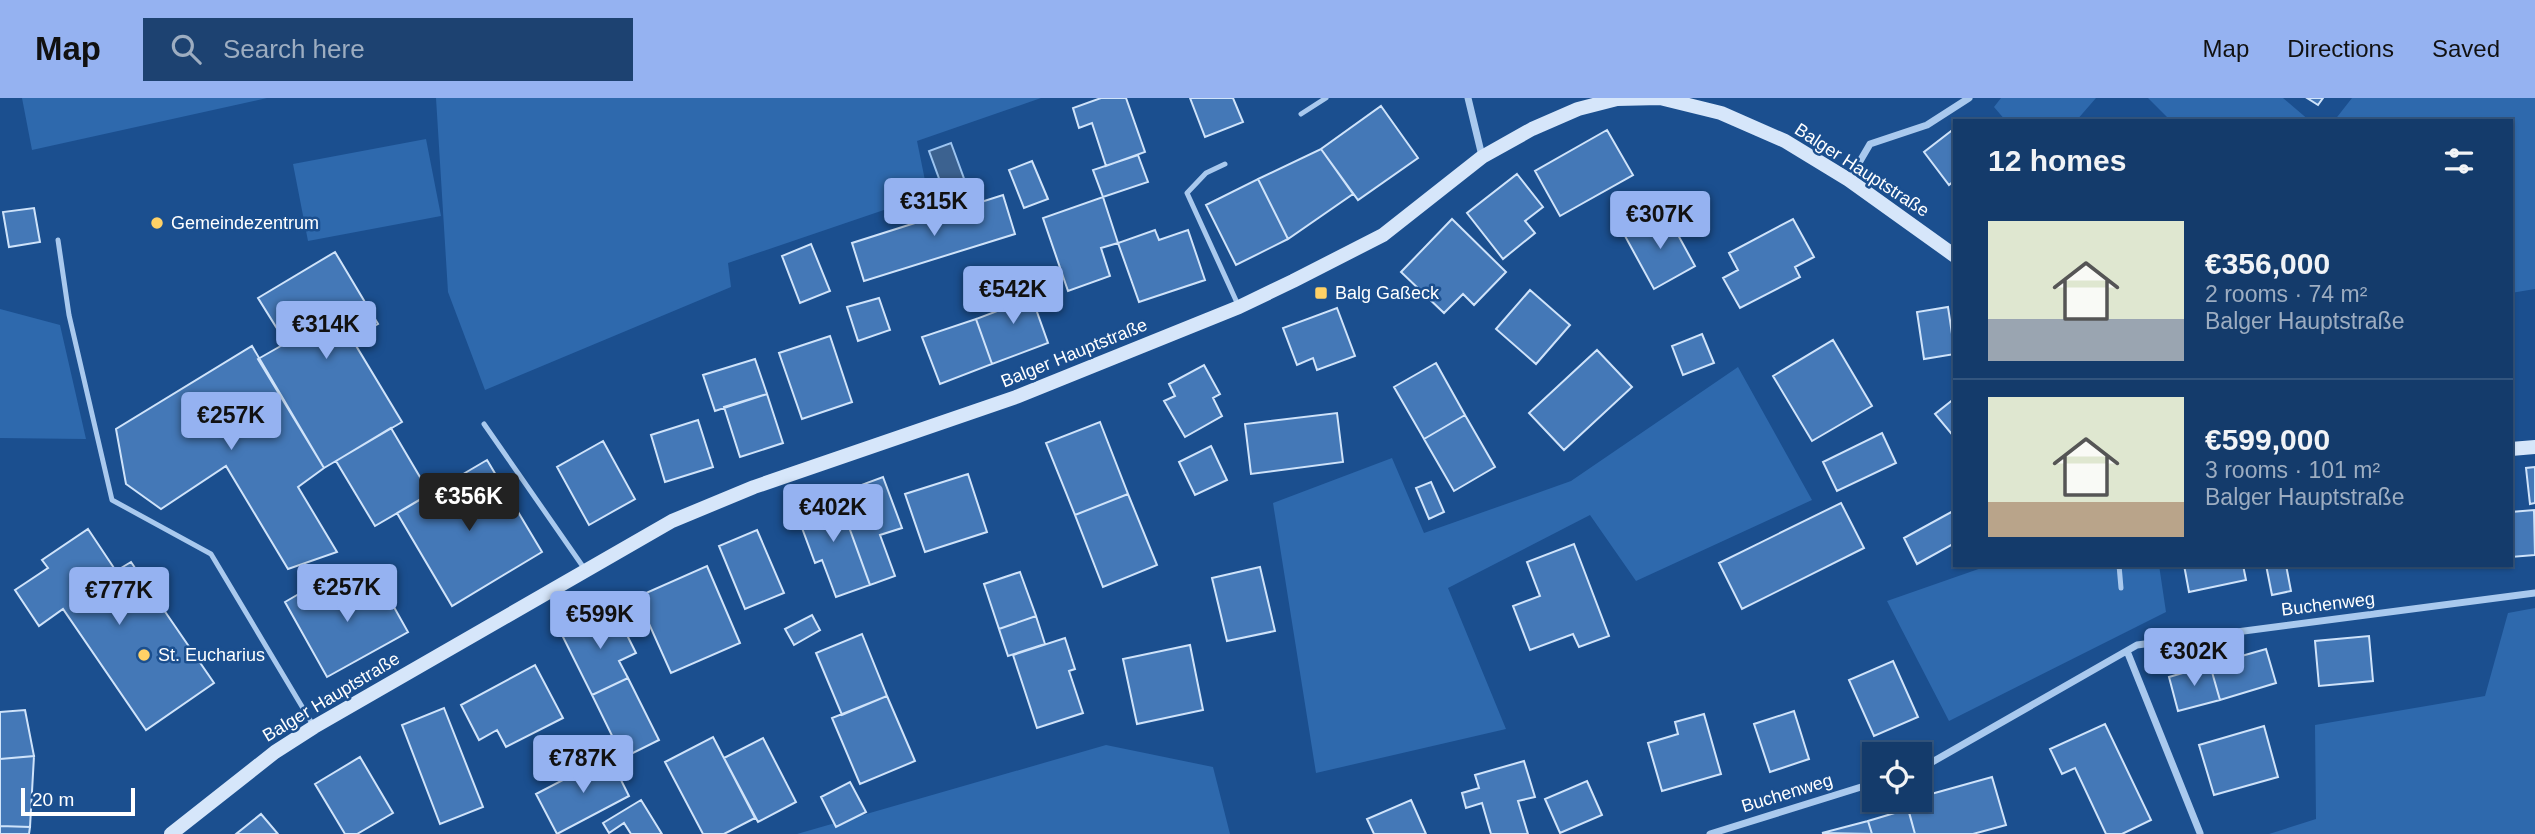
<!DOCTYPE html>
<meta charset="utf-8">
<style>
body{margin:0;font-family:Helvetica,sans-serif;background:#1d4271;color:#f1f3f6;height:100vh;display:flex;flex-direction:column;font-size:26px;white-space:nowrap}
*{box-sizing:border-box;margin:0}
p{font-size:23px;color:#9dadc1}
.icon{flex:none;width:38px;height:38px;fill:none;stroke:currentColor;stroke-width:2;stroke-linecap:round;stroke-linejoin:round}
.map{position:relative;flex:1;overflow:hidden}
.side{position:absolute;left:1953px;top:21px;width:560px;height:448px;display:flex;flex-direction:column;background:#143b6b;border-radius:0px;box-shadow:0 2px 5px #0004,0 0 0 2px #33557e}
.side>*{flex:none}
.buttons{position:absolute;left:1862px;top:644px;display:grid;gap:14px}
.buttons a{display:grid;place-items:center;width:70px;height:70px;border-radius:0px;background:#143b6b;box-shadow:0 2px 5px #0004,0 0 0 2px #33557e;font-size:35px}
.scale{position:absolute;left:21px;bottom:18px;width:114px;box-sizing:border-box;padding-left:7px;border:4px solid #fff;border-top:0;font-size:19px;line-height:24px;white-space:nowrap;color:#fff;-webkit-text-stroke:5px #1b4f8f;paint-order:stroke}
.price{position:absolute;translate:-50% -60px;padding:0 16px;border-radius:7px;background:#95b2f1;color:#111;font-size:23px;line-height:46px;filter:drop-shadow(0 2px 4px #0008)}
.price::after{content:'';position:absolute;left:50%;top:42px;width:21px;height:16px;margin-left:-10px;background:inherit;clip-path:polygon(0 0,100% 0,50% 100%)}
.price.on{background:#222;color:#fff}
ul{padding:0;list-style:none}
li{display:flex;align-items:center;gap:21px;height:175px;padding:0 35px}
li+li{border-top:2px solid #33557e}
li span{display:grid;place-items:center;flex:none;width:196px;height:140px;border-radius:0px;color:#555}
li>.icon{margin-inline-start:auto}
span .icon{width:84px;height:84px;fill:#fffc;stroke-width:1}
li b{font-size:30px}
h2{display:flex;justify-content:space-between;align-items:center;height:84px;padding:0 35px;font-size:30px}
header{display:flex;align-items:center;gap:42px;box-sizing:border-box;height:98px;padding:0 35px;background:#95b2f1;color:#111}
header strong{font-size:33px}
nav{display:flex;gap:38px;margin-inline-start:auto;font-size:24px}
.search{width:490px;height:63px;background:#1d4271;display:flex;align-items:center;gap:18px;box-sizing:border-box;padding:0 24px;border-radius:0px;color:#9dadc1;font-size:26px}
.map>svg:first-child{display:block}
.green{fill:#2e69ad}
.water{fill:#3c6290;stroke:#9cc4f0;stroke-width:2}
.building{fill:#4478b7;stroke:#cfe3fa;stroke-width:2}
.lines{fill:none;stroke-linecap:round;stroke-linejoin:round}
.lane{stroke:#a9c9ee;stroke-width:5}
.street{stroke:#a9c9ee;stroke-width:7}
.secondary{stroke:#d6e6fa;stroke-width:14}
.poi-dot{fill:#ffd166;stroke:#1b4f8f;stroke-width:2.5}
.labels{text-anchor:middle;stroke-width:5;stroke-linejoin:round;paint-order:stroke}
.street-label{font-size:18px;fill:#fff;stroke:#1b4f8f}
.poi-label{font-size:18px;fill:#fff;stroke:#1b4f8f;text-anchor:start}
</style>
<header>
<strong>Map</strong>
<div class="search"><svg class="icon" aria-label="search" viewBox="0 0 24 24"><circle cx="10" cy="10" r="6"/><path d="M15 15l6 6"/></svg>Search here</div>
<nav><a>Map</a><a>Directions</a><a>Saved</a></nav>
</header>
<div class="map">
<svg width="2535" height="736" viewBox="0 0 2535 736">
<rect width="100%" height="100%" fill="#1b4f8f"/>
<!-- green -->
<path class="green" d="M22,0h245l-235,52z
M436,0h605l-124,43 11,54 -200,68 3,24 -246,103 -37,-98z
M2001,0h95l-20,23h-70l-12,-14z
M2148,0h135l27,23h-139z
M2352,0h183v191l-24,4v-172h-177z
M426,41l15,77 -133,25 -15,-77z
M0,211l60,16 26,114 -86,-1z
M1738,269l74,133 -176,81 -46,-66 -142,73 58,141 -190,44 -43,-270 119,-45 32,75 147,-52z
M1990,467h169l7,47 -217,109 -62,-120z
M2535,510v226h-266l47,-15 -1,-94 170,-29 23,-83z
M1106,647l107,22 17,67h-433z"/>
<!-- water -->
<path class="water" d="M951,45l15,41 -22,8 -15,-41z"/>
<!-- building -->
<path class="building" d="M1101,0h25l19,54 -39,14 -14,-43 -13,5 -6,-20z
M1190,0h43l10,24 -38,15z
M2307,0h16l-5,7z
M1381,8l37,52 -60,42 -37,-51z
M1955,30v52l-6,5 -25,-33z
M1607,32l26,45 -73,41 -25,-45z
M1321,51l32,45 -65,45 -30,-60z
M1138,57l10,27 -45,15 -10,-27z
M1032,63l16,38 -24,9 -15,-38z
M1517,76l26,33 -18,14 10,12 -32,26 -36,-46z
M1258,81l30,60 -52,26 -30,-60z
M1003,97l12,39 -151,47 -12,-38z
M1103,99l15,46 -17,5 9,28 -42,15 -25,-73z
M34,110l6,34 -31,5 -6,-35z
M1666,115l29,53 -41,23 -29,-53z
M1452,121l54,53 -32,33 -11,-11 -19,19 -43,-41z
M1793,121l21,38 -19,10 5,10 -60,31 -17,-30 15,-8 -9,-17z
M1155,132l4,10 29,-10 17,50 -66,22 -21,-59z
M811,146l19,47 -30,12 -18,-47z
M335,154l43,72 -26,15 50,83 -78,46 -66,-109 28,-16 -28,-45z
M1026,183l22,62 -56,21 -16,-45 32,-12 -7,-17z
M1530,192l40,35 -34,39 -40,-35z
M879,200l11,32 -32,11 -11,-34z
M1948,209l7,47 -31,5 -7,-47z
M1337,210l18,48 -38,14 -4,-12 -16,7 -14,-37z
M976,221l16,45 -52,20 -18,-47z
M1702,236l12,29 -31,12 -11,-29z
M830,238l22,66 -50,17 -23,-66z
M1833,242l39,66 -60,35 -39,-65z
M252,248l72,122 -26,19 39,65 -49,17 -62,-103 -65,43 -35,-25 -10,-55z
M1597,252l35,37 -68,63 -35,-37z
M755,261l12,35 -52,17 -12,-36z
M1436,265l29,52 -41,24 -30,-52z
M1204,267l16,29 -7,4 9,18 -37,21 -21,-36 11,-5 -6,-12z
M767,296l16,49 -43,14 -16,-50z
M1955,300v40l-20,-24z
M1337,315l6,49 -92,12 -6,-50z
M1465,317l30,52 -41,24 -30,-52z
M698,322l15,47 -48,15 -14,-47z
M1100,324l28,72 -53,21 -29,-72z
M391,330l39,66 -55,32 -39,-65z
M1882,335l14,30 -59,28 -14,-29z
M603,343l32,58 -46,26 -32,-58z
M1211,348l16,34 -32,15 -16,-33z
M487,362l55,92 -90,54 -55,-93z
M2535,369v36l-5,1 -4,-36z
M968,376l19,58 -62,20 -20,-58z
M883,379l19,51 -22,7 15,41 -25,9 -33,-91z
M1431,384l13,30 -15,7 -13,-31z
M837,396l33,91 -34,12 -14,-37 -7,3 -20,-54z
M1128,396l29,71 -54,22 -28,-72z
M1841,405l23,45 -122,61 -23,-46z
M1955,412v33l-38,21 -13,-26z
M2534,412l1,45 -24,2v-45z
M88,431l28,42 15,-9 83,121 -68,47 -83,-121 -24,17 -24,-36 33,-22 -6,-8z
M757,432l27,63 -39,16 -26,-63z
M1574,446l35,92 -30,11 -6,-13 -43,16 -17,-44 27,-10 -13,-34z
M2184,467h59l3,15 -57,12z
M2266,467h20l5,26 -19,4z
M707,468l33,77 -69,30 -34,-76z
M1260,469l15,64 -48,10 -15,-63z
M1020,474l16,44 -37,13 -15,-45z
M376,477l32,57 -81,45 -42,-75 24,-14 11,18z
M614,511l22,44 -17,8 9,17 -36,17 -30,-60z
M812,517l8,15 -26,15 -9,-16z
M1036,518l9,28 -37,12 -9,-27z
M862,536l25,62 -45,19 -26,-62z
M2369,538l4,45 -54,5 -4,-45z
M1065,540l10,31 -6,2 14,42 -46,15 -24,-73z
M1190,547l13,65 -66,14 -14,-65z
M2266,551l10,34 -56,17 -10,-35z
M1893,563l25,56 -44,19 -25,-56z
M535,567l28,53 -57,29 -9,-17 -18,10 -18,-35z
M2210,567l10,35 -42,11 -9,-34z
M628,580l31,62 -36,18 -31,-63z
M887,598l28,65 -55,23 -28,-66z
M444,610l39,99 -43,17 -38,-99z
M25,612l9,46 -34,3v-47z
M1794,613l15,48 -39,13 -16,-48z
M1704,616l17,60 -59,17 -14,-48 30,-9 -3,-12z
M2105,626l46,96 -29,14h-16l-31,-66 -13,6 -12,-25z
M2264,628l14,51 -64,18 -15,-50z
M713,639l42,81 -31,16h-21l-38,-72z
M763,640l33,64 -38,20 -34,-64z
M34,658l-4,71 -30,-1v-67z
M609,658l20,40 -72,38 -21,-40z
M360,659l33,56 -36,21h-12l-30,-50z
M1524,663l11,36 -17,4 10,33h-37l-9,-31 -16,5 -4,-15 17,-5 -4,-13z
M1992,679l14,48 -33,9h-58l-9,-33z
M1587,683l15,34 -42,18 -15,-34z
M850,684l16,30 -30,15 -15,-30z
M641,702l21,34h-31l-7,-11 -15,10 -6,-10z
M1411,702l15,34h-52l-7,-15z
M1908,711l7,25h-43l-4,-13z
M261,716l17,20h-42z
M1868,723l4,13 -50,-1z
M0,728l30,1 -1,7h-29z"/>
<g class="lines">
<!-- lane -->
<path class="lane" d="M1301,16l25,-16
M1225,66l-19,9 -19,20 52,114
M58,142l11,75 43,185 99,54 102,171
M484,326l102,147
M2119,467l2,23"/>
<!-- street -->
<path class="street" d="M1468,0l14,58
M1849,82l21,-36 57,-19 42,-27
M2127,553l73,182
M1920,671l217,-124 398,-52
M1710,736l164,-51"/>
<!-- secondary -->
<path class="secondary" d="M2511,351l24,-2
M171,736l104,-82 39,-25 358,-206 82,-34 262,-90 223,-90 54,-26 90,-46 99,-78 50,-28 46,-20 39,-10 43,-1 61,15 64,28 64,39 106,76"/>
</g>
<!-- markers -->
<g class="poi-dot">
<circle cx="157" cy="125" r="7"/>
<rect x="1314" y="188" width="14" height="14" rx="3.5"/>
<circle cx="144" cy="557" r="7"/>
</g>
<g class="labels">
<!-- street labels -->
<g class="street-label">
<text transform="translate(1862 72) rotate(33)" y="6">Balger Hauptstraße</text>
<text transform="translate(1074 255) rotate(-22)" y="6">Balger Hauptstraße</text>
<text transform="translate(2328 506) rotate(-7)" y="6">Buchenweg</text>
<text transform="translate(331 599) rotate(-31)" y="6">Balger Hauptstraße</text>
<text transform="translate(1787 695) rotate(-17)" y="6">Buchenweg</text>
</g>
<!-- poi labels -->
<g class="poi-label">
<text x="171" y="131">Gemeindezentrum</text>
<text x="1335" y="201">Balg Gaßeck</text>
<text x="158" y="563">St. Eucharius</text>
</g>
</g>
</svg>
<div class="buttons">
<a><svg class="icon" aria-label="locate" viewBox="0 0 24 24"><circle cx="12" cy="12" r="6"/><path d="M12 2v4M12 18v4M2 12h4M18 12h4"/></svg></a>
</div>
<div class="scale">20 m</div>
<b class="price" style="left:934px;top:140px">€315K</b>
<b class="price" style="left:1660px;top:153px">€307K</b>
<b class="price" style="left:1013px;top:228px">€542K</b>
<b class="price" style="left:326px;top:263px">€314K</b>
<b class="price" style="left:231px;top:354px">€257K</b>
<b class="price on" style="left:469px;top:435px">€356K</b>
<b class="price" style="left:833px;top:446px">€402K</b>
<b class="price" style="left:347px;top:526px">€257K</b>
<b class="price" style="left:119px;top:529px">€777K</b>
<b class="price" style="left:600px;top:553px">€599K</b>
<b class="price" style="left:2194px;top:590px">€302K</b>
<b class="price" style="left:583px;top:697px">€787K</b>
<section class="side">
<h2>12 homes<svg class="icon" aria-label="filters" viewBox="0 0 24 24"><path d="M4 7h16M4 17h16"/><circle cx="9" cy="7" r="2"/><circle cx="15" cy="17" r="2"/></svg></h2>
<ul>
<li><span style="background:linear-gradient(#dfe7d0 70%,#9aa5b1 0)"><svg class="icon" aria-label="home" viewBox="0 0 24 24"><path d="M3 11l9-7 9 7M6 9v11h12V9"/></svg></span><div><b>€356,000</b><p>2 rooms · 74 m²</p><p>Balger Hauptstraße</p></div></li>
<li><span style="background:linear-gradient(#dfe7d0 75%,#b9a48a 0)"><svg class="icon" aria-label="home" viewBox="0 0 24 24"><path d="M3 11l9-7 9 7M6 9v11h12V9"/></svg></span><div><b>€599,000</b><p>3 rooms · 101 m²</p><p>Balger Hauptstraße</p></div></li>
</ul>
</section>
</div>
